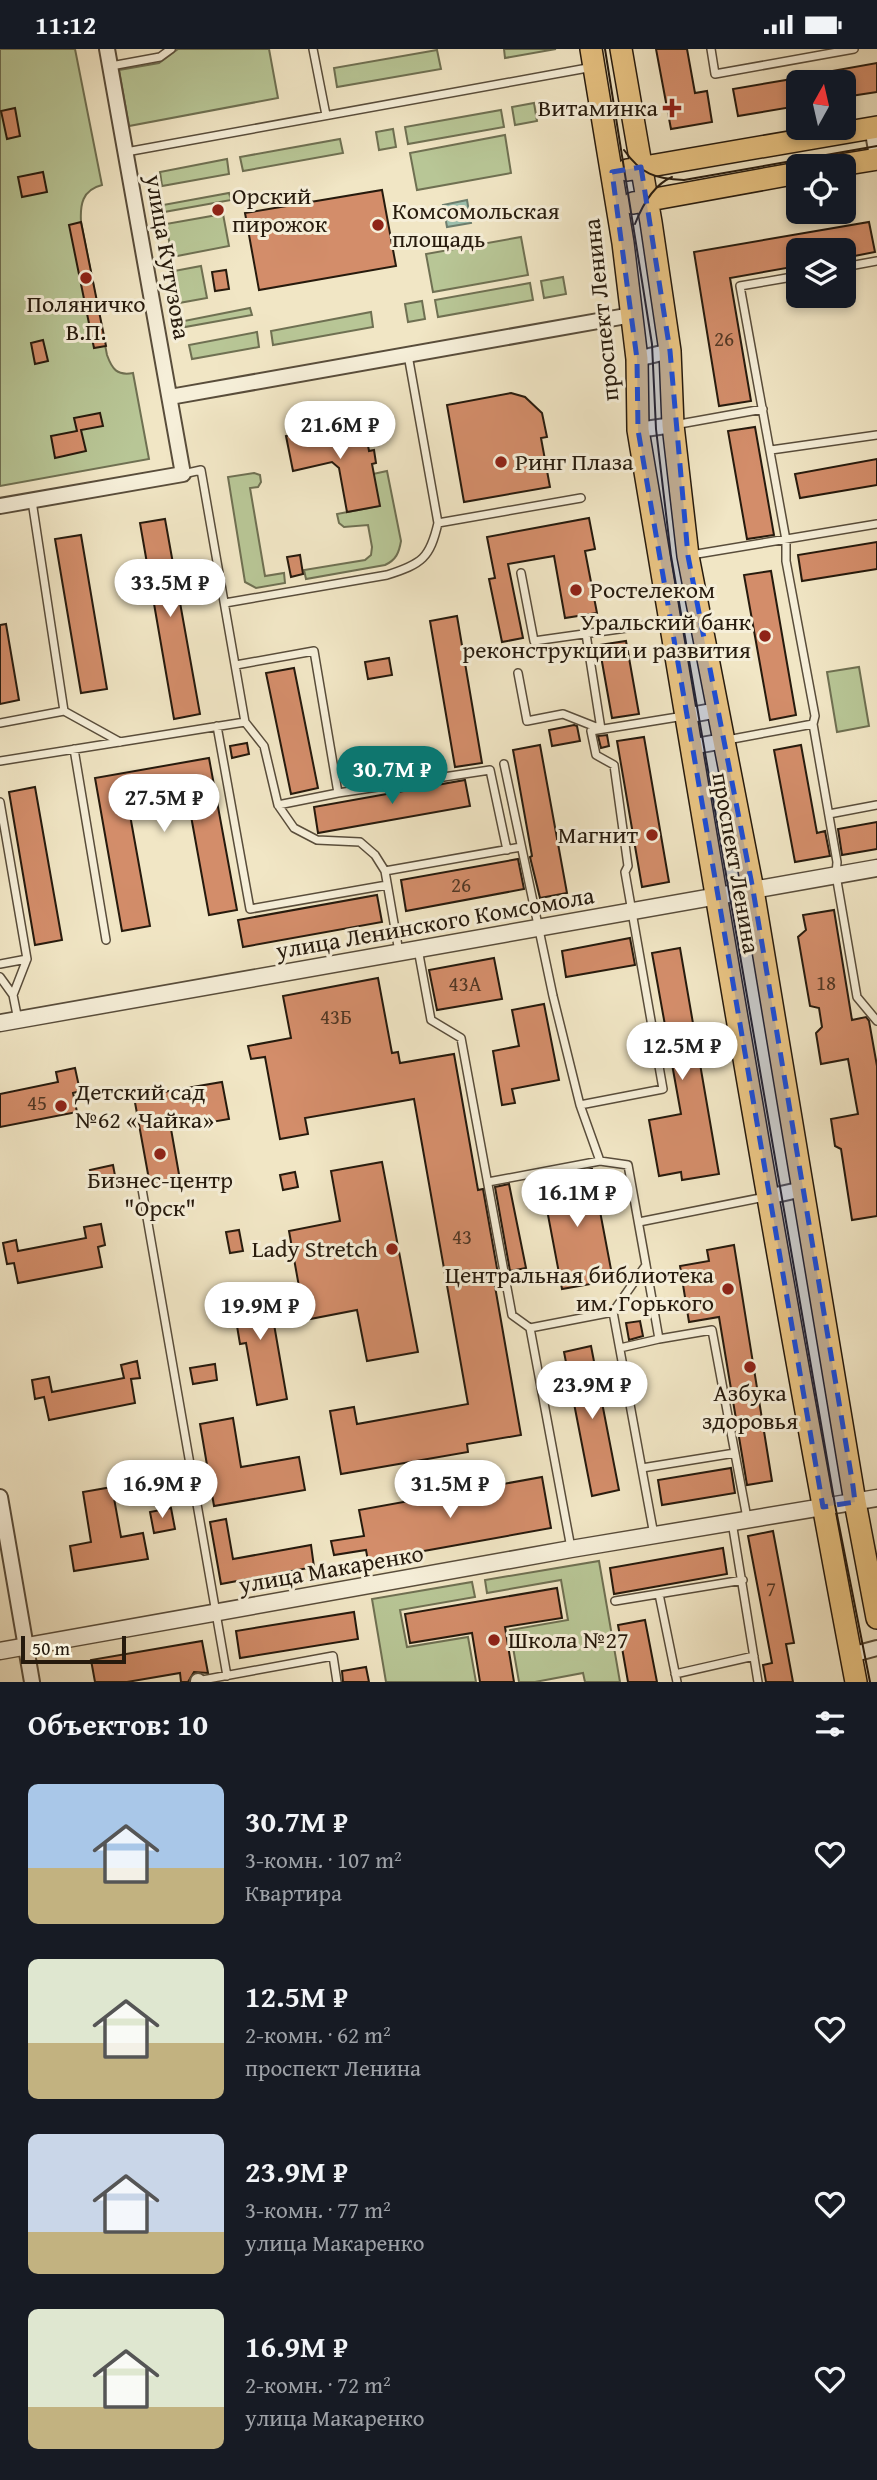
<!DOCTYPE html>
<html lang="ru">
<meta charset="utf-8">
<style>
body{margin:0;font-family:"Gentium Book Plus",serif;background:#20242c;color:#f1f3f6;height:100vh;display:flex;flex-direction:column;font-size:26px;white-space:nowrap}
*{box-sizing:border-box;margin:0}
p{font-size:23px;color:#9ea1a6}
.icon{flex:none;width:38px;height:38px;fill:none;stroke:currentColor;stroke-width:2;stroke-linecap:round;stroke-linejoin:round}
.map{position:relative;height:1633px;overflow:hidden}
.sheet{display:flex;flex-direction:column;background:#171b24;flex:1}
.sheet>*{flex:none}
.needle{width:46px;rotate:8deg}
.controls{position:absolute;left:786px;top:21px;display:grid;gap:14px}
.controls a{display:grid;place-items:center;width:70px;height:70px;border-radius:10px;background:#171b24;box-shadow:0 4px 10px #0003;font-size:35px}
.scale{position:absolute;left:21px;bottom:18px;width:105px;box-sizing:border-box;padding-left:7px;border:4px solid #261a0d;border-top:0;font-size:19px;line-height:24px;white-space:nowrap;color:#261a0d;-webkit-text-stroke:5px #f6efd9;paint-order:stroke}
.price{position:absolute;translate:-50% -60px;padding:0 16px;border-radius:24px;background:#fff;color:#222;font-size:23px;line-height:46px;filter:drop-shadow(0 2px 4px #0008)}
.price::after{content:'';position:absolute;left:50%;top:42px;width:21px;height:16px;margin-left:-10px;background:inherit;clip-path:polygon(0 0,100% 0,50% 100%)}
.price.active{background:#0f766e;color:#fff}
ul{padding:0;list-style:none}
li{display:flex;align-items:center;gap:21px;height:175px;padding:0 28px}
li span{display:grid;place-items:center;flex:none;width:196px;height:140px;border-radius:10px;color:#555}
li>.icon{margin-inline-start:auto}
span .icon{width:84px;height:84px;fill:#fffc;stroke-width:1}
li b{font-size:30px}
h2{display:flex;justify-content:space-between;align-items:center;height:84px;padding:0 28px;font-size:30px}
.status{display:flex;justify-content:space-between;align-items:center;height:49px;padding:0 35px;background:#171b24;direction:ltr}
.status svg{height:19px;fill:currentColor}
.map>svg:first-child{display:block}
.green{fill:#b8c696;stroke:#6f7052;stroke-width:2}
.water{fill:#9cc0ae;stroke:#6d7e6e;stroke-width:2}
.building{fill:#d38d6a;stroke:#261a0d;stroke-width:2}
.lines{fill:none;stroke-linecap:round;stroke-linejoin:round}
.service-casing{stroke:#594d3b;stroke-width:10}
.minor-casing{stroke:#594d3b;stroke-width:18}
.tertiary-casing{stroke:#594d3b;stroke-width:19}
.primary-casing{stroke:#261a0d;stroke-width:24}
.service{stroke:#f6efd9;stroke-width:7}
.minor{stroke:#f6efd9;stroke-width:14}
.tertiary{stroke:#f6efd9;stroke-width:16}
.primary{stroke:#e8c382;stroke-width:21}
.tram{stroke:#261a0d;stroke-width:2}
.marked{fill:#1d4ed8;fill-opacity:0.2;stroke:#1d4ed8;stroke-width:5;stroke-dasharray:14 9;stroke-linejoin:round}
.poi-dot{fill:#8f2418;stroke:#f6efd9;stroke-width:2.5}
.labels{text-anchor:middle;stroke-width:6;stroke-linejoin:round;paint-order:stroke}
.number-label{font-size:21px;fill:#513724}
.poi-label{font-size:24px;fill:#261a0d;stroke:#f6efd9;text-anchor:start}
.street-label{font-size:24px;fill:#261a0d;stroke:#f6efd9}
</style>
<div class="status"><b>11:12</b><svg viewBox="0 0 49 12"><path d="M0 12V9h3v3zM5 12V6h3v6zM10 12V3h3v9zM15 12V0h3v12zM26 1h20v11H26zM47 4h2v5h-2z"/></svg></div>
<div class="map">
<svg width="877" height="1633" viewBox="0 0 877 1633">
<rect width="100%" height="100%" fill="#f1e6c5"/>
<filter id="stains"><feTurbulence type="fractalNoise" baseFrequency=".00286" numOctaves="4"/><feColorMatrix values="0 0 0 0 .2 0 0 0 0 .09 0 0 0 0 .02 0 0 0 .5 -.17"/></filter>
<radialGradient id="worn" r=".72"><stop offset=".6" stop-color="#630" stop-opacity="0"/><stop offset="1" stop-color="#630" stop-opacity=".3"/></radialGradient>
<!-- green -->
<path class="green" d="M0,0h75l27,136c-20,5 -22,20 -21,37l26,133c5,14 10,21 26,18l16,86 -149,27z
M178,0h91l9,49 -149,28 -10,-56 40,-7z
M504,0h52l-51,9z
M437,1l4,19 -104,18 -3,-19z
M534,54l3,18 -22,4 -3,-18z
M501,61l3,17 -96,17 -3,-17z
M393,80l3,18 -17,3 -3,-18z
M505,86l6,38 -94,17 -7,-37z
M340,90l3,14 -100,18 -3,-14z
M227,110l2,15 -67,12 -2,-14z
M229,144l2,7 -67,12 -1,-7z
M223,165l6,32 -57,11 -6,-33z
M521,188l7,38 -95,17 -7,-38z
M201,217l6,32 -28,5 -5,-32z
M563,228l3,17 -22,4 -3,-17z
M530,234l3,17 -95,17 -3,-17z
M422,252l3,18 -17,3 -3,-18z
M250,259l2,7 -67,12 -1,-6z
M371,263l2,15 -100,18 -2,-14z
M257,283l2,15 -67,12 -3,-14z
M387,422l14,70c-2,12 -5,19 -16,24l-79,14 -2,-9 61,-10 6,-5 1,-8 -4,-22 -24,2 -5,-4 -2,-9 42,-8 -6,-32z
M254,424l6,2 1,7 -3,5 -8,1 15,88 19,-3 1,10 -29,5 -11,-6 -17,-105z
M859,618l10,59 -32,6 -10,-60z
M599,1512l21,121h-35l-2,-9 -48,9h-16l-9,-52 58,-10 -7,-40 -74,13 -2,-13z
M472,1533l3,15 -75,13 7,37 61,-10 8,45h-90l-14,-83z"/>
<!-- water -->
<path class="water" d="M467,151l4,23 -24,4 -4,-22z"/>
<!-- building -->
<path class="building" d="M656,0h31l8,44 12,-2 5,31 -41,7z
M877,14v29l-33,5v-15h-39l-1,-6z
M798,29v28l-60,10 -5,-27z
M15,59l5,28 -13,3 -6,-28z
M43,123l4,20 -25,5 -4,-20z
M382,141l14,76 -137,24 -14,-77z
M81,173l25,124 -12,2 -25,-123z
M869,173l6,30 -31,6v-8h-46v16l-68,12 21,123 -32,5 -25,-154z
M226,221l3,19 -14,2 -3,-19z
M43,291l5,21 -13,3 -4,-21z
M511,344l14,4 17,16 5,24 -6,1 9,49 -86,15 -17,-97z
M100,364l3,13 -22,4 5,21 -31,7 -4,-22 26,-5 -3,-13z
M340,374l21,9 6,8 2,11 5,-1 2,13 -4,1 8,42 -33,6 -8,-44 -7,-6 -39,9 -7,-35 38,-7 -1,-3z
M755,378l19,108 -27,4 -19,-108z
M877,410v26l-77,13 -5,-24z
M589,469l6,31 -10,2 12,62 -32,5 -11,-62 -46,8 15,74 -21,4 -13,-63 6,-1 -8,-41z
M165,470l35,195 -26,5 -34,-196z
M81,486l26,154 -26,4 -26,-154z
M877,493v27l-75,12 -4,-26z
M300,506l3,19 -12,3 -4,-20z
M771,522l25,144 -26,5 -26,-145z
M457,567l25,147 -27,4 -25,-146z
M6,575l13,76 -19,4v-79z
M626,592l13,73 -27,4 -13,-73z
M389,609l3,17 -24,4 -3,-17z
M294,619l24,120 -27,6 -25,-121z
M574,676l3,1 3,15 -28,5 -3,-16z
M607,686l2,11 -8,2 -3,-12z
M644,688l25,145 -27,5 -25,-146z
M247,694l2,11 -17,4 -2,-12z
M540,696l27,148 -27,5 -10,-41 2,-1 -19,-106z
M801,696l16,88 8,-2 5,25 -35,6 -21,-112z
M209,709l28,152 -28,5 -22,-121 -59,10 22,122 -28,5 -27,-153z
M465,731l5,26 -152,27 -4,-26z
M35,738l27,153 -27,5 -26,-153z
M877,773v27l-35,6 -4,-26z
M518,810l6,30 -118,22 -5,-31z
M377,846l5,27 -139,25 -5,-27z
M834,861l18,110 14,-3 3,4 8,45v150l-25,4 -11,-71 -6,-3 -4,-27 27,-5 -10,-55 -27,5 -5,-31 6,-6 -3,-19 -9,-2 -12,-69 8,-7 -3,-15z
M630,889l5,27 -69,12 -4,-26z
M680,899l39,226 -37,6 -1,-8 -22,4 -10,-56 32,-6 -29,-161z
M494,909l8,41 -65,11 -8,-40z
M378,929l14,75 6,-1 2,11 54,-9 24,136 5,-1 15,85 -5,1 28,160 -54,9 1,8 -127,22 -11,-63 24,-4 3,17 111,-20 -54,-305 -109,19 3,16 -28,5 -15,-82 -14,2 -3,-13 43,-8 -8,-42z
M544,955l15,76 -47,9 3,14 -13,2 -9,-54 26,-5 -7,-36z
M75,1019l5,23 -7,2 4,19 -77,15v-33l58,-12 -2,-10z
M222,1033l7,37 -58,10 9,51 -30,5 -16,-88z
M382,1113l36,190 -51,9 -10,-51 -52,10 -16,-89 51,-10 -9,-50z
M113,1116l3,16 -23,5 -3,-16z
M592,1120l21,111 -51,9 -21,-111z
M295,1123l3,15 -15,3 -3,-15z
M509,1135l17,84 -16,3 -15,-84z
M101,1175l4,21 -7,2 4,20 -84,16 -4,-20 -7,1 -4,-21 13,-3 2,11 68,-13 -2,-11z
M239,1181l4,21 -13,2 -4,-21z
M734,1196l38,236 -25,4 -28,-168 -30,5 -9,-56 29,-5 -2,-11z
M267,1235l20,115 -30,6 -11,-62 -6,1 -9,-54z
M640,1272l3,15 -14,4 -3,-17z
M591,1297l28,144 -27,6 -28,-144z
M137,1312l3,17 -9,1 4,24 -86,17 -5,-23 -9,2 -3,-19 17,-3 3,15 72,-14 -3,-13z
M215,1315l2,16 -24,4 -3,-16z
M233,1369l8,49 58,-10 6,33 -91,16 -14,-82z
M731,1419l4,25 -73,12 -4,-25z
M542,1428l9,51 -183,33 -2,-11 -32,5 -3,-14 33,-5 -5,-26z
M112,1438l9,50 22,-4 5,26 -74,12 -4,-25 21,-4 -8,-50z
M171,1459l4,21 -21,4 -4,-21z
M226,1470l7,40 78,-14 3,22 -93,17 -11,-62z
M773,1482l21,112 -8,1 7,38h-27l-3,-17 9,-2 -24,-127z
M723,1499l4,26 -113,20 -4,-26z
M557,1539l5,30 -57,9 9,55h-34l-8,-49 -62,10 -5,-29z
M354,1563l4,27 -118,19 -4,-27z
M645,1571l12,62h-29l-10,-57z
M202,1592l6,32 -14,-1 -6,10h-7l-1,-9 -53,9h-32l-4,-22z
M366,1618l3,15h-26l-1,-11z"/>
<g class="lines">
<!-- service casing -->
<g class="service-casing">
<path id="service" d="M313,0l13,66
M711,0l4,25 139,-25
M111,17l49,-9 11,-8
M126,103l467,-85
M844,218l33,-6
M798,227l-58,10 46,254v21l29,155 -2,8 24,138 -1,13 21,122 20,24
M674,376l89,-16
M771,401l106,-15
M183,425l18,-4 44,252 19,24 14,59 16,23 23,12 43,2 15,13 10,16 14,81
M32,452l32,210
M438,474l143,-25
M691,506l186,-31
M521,524l13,68 135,-19
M225,554l162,-28c35,-11 43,-17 51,-52l-30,-168
M586,585l15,95
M236,616l78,-14 24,142 152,-23 17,80
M518,624l9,48 36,-7 38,15
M0,674l64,-12 56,31
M217,677l33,183 137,-24
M727,691l86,-16
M74,700l32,191
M0,712l245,-39
M504,715l49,232 27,109 20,56 28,4 18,100 -33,47 -83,16
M0,753l27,157 -14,36
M278,756l60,-12
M829,765l48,-9
M385,822l136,-24
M418,900l13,71 30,18 51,277 18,13 41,220
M0,915l27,-5
M0,928l13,18 5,25
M580,1056l83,-16 -38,-217 3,-6 -14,-101 -18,-10 -5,-24 93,-15
M488,1133l112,-21
M142,1140l85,487
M639,1173l126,-25
M646,1216l13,74 53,-9 35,188
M613,1263l41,223
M620,1299l39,-9
M642,1419l93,-15
M732,1473l26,160
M659,1545l18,88
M615,1552l128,-21
M675,1625l79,-18
M197,1632l136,-25 4,26"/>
</g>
<!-- minor casing -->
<g class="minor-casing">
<path id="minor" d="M872,78l5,29
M637,310l33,-8
M170,348l462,-82
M638,381l35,-5
M0,457l183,-32 -76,-425
M685,667l33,-6
M690,698l34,-6
M767,1148l36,-8
M0,1448l32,185
M851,1606l26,-7
M198,1632v1"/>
</g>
<!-- tertiary casing -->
<g class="tertiary-casing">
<path id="tertiary" d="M0,974l877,-155
M0,1602l571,-102 306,-51"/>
</g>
<!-- primary casing -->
<g class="primary-casing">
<path id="primary" d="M591,0l32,194 14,116 1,71c70,418 139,836 218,1252
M621,0l30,173 19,129 3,74 15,131 65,334 102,612 22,116
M835,117l42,-7
M627,121l250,-43
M633,154l165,-30"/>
</g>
<!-- service -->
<use href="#service" class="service"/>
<!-- minor -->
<use href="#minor" class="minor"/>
<!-- tertiary -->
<use href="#tertiary" class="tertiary"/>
<!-- primary -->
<use href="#primary" class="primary"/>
<!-- tram -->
<path class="tram" d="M605,0l47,295 4,85 15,127 164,949 35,177
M624,101c17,24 31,29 60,30l193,-34
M635,175c7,-18 18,-39 37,-47"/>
</g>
<!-- marked area -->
<path class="marked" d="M641,118l29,184 18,205 65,334 100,596 2,16 -32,5 -185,-1077 -1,-71 -25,-187z"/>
<!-- markers -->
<g class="poi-dot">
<path d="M668.5 48.5h7v7h7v7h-7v7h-7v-7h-7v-7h7z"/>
<circle cx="218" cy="161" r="7"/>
<circle cx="378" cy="176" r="7"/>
<circle cx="86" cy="229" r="7"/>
<circle cx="501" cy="413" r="7"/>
<circle cx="576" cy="541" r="7"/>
<circle cx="765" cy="587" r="7"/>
<circle cx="652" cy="786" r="7"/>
<circle cx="61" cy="1057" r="7"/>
<circle cx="160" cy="1105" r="7"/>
<circle cx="392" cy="1200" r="7"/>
<circle cx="728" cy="1240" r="7"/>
<circle cx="750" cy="1318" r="7"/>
<circle cx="494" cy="1591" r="7"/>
</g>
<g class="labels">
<!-- number labels -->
<g class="number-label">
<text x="724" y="297">26</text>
<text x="461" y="843">26</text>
<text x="826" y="941">18</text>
<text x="465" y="942">43А</text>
<text x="336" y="975">43Б</text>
<text x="37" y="1061">45</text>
<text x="462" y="1195">43</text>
<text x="771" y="1547">7</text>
</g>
<!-- poi labels -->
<g class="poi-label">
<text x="658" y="67" text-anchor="end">Витаминка</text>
<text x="232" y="155">Орский<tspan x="232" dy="28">пирожок</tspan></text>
<text x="392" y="170">Комсомольская<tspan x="392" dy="28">площадь</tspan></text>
<text x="86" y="263" text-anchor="middle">Поляничко<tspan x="86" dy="28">В.П.</tspan></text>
<text x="515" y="421">Ринг Плаза</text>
<text x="590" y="549">Ростелеком</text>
<text x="751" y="581" text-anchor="end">Уральский банк<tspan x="751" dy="28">реконструкции и развития</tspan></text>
<text x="638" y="794" text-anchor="end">Магнит</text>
<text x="75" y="1051">Детский сад<tspan x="75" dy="28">№62 «Чайка»</tspan></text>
<text x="160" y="1139" text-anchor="middle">Бизнес-центр<tspan x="160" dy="28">"Орск"</tspan></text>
<text x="378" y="1208" text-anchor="end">Lady Stretch</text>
<text x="714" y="1234" text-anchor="end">Центральная библиотека<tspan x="714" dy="28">им. Горького</tspan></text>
<text x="750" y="1352" text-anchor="middle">Азбука<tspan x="750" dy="28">здоровья</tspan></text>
<text x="508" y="1599">Школа №27</text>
</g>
<!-- street labels -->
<g class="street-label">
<text transform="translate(168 208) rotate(80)" y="8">улица Кутузова</text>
<text transform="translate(601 261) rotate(-96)" y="8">проспект Ленина</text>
<text transform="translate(736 814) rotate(80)" y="8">проспект Ленина</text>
<text transform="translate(435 874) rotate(-10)" y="8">улица Ленинского Комсомола</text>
<text transform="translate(331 1520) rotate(-10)" y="8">улица Макаренко</text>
</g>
</g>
<rect width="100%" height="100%" filter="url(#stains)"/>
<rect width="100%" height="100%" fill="url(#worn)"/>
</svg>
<div class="controls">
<a><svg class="needle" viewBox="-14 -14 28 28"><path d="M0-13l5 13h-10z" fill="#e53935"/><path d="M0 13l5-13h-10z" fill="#9ea1a6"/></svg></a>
<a><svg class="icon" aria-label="locate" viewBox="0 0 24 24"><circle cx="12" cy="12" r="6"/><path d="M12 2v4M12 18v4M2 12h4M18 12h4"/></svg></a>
<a><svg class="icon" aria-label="layers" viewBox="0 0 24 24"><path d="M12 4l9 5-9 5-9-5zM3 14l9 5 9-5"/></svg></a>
</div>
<div class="scale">50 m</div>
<b class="price" style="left:340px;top:412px">21.6M ₽</b>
<b class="price" style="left:170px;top:570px">33.5M ₽</b>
<b class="price active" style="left:392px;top:757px">30.7M ₽</b>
<b class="price" style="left:164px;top:785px">27.5M ₽</b>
<b class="price" style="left:682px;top:1033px">12.5M ₽</b>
<b class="price" style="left:577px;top:1180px">16.1M ₽</b>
<b class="price" style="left:260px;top:1293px">19.9M ₽</b>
<b class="price" style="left:592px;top:1372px">23.9M ₽</b>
<b class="price" style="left:162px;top:1471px">16.9M ₽</b>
<b class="price" style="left:450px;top:1471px">31.5M ₽</b>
</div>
<section class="sheet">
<h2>Объектов: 10<svg class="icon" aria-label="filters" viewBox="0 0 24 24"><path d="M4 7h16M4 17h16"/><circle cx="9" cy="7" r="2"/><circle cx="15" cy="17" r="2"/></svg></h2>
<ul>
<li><span style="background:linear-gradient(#a9c7e8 60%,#c2b280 0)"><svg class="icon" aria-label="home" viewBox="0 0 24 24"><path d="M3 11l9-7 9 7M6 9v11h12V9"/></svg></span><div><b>30.7M ₽</b><p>3-комн. · 107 m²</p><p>Квартира</p></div><svg class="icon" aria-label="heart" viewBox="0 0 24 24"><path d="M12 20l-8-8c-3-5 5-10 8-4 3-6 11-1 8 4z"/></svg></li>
<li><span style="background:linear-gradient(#dfe7d0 60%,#c2b280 0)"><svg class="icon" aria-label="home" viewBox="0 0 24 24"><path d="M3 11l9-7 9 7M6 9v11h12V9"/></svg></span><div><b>12.5M ₽</b><p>2-комн. · 62 m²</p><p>проспект Ленина</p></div><svg class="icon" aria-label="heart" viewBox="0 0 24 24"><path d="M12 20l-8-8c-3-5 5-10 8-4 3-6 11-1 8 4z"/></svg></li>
<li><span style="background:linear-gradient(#c9d6e8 70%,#c2b280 0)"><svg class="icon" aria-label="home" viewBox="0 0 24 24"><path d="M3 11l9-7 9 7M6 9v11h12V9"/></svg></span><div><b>23.9M ₽</b><p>3-комн. · 77 m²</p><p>улица Макаренко</p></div><svg class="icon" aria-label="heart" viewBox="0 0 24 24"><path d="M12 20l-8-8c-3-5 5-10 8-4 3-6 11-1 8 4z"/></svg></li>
<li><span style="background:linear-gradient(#dfe7d0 70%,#c2b280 0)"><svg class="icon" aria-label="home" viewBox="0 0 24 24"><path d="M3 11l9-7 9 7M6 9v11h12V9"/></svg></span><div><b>16.9M ₽</b><p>2-комн. · 72 m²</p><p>улица Макаренко</p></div><svg class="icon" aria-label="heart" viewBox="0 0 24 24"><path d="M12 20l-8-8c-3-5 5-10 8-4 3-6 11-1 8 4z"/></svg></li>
</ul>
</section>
